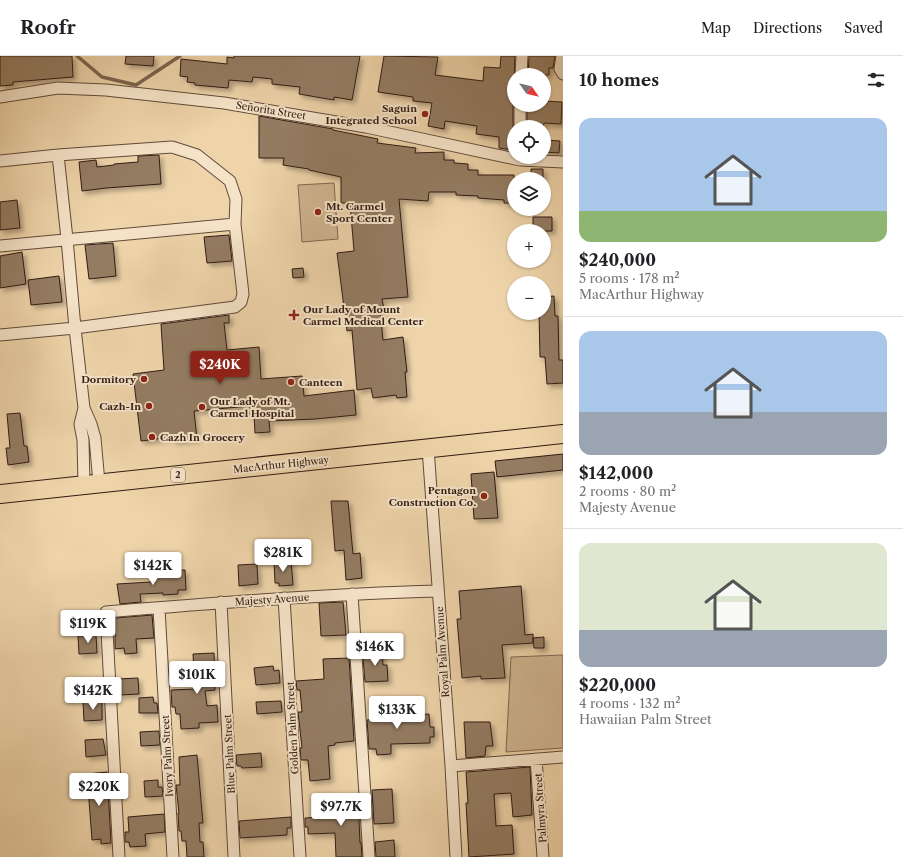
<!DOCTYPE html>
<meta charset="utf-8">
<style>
body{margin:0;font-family:"Libre Caslon Text",serif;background:#f2f2f2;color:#202124;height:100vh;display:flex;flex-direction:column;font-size:15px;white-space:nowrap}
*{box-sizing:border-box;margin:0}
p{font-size:13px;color:#757577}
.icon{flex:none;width:22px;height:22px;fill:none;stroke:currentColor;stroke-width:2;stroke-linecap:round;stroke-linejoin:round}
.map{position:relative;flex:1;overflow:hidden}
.details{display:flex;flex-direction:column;background:#fff;width:340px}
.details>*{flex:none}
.needle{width:26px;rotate:124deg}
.controls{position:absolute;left:507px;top:12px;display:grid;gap:8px}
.controls a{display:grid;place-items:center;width:44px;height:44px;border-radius:50%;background:#fff;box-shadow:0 1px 3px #0004;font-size:20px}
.price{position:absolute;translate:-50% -34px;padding:0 9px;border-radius:4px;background:#fff;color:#222;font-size:13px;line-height:26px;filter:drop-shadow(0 1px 2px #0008)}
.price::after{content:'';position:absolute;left:50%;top:24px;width:12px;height:9px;margin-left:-6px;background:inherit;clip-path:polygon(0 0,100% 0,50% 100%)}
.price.current{background:#8f2418;color:#fff}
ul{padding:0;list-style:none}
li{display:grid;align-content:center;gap:8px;height:212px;padding:0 16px}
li+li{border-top:1px solid #e0e0e0}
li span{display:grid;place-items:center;height:124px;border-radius:12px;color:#555}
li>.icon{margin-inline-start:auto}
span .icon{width:72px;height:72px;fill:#fffc;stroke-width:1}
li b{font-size:17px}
h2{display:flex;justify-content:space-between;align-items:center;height:48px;padding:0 16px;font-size:17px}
header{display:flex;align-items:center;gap:24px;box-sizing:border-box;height:56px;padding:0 20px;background:#fff;border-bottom:1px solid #e0e0e0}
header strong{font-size:19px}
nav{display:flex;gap:22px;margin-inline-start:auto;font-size:14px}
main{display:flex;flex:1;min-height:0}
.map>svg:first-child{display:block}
.green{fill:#cfb590;stroke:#806852}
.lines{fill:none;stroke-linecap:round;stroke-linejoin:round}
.stream{stroke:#7c654f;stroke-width:3.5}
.building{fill:#947c62;stroke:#311c14;filter:url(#shadow)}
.minor-casing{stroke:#604a3a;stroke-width:13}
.trunk-casing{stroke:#311c14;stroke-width:20}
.minor{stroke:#f5e3c8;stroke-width:11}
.trunk{stroke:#efd4aa;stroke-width:18}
.poi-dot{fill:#8f2418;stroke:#f5e3c8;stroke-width:1.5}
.labels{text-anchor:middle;stroke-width:4;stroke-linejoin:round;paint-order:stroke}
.shield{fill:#f5e3c8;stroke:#6c584a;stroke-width:1}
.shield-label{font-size:9px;font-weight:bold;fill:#311c14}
.poi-label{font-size:10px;font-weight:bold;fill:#311c14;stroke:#f5e3c8;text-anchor:start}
.street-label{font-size:10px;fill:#311c14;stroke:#f5e3c8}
</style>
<header>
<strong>Roofr</strong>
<nav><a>Map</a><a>Directions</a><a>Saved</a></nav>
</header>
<main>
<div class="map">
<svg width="563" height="801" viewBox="0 0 563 801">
<defs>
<filter id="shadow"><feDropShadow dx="3.5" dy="3.5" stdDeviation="2" flood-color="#0004"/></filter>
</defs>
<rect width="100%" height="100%" fill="#efd4aa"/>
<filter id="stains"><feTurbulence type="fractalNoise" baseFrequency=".005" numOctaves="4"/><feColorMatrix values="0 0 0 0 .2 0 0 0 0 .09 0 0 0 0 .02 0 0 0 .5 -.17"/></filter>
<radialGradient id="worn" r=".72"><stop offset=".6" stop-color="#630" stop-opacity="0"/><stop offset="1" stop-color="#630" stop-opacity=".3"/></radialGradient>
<!-- green -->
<path class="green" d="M334,127l4,56 -36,3 -4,-57z
M563,599v93l-57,4 5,-95z"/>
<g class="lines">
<!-- stream -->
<path class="stream" d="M77,0l25,21 34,8 44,-29"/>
</g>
<!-- building -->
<path class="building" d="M0,0h72l1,21 -60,5v3l-13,1z
M126,0h28l-1,10 -28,-2z
M234,0h126l-8,44 -18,-3v3l-35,-6 1,-7 -28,-3v-5l-19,-2 -1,5 -23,-2 -1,8 -33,-3v-2l-8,-1 1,-5 -8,-1 1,-17 46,5v-7l7,1z
M384,0l54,1 -3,18 48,6 1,-14 16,1 1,-12h14l-2,49v45l-14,-2v-11l-23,-3 1,-8 -32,-5 -1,8 -16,-3 4,-23 -19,-2v-4l-35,-5z
M529,0h26l-2,12h-4v7h-21z
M544,45l18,1 -1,22 -17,-1 -1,4 -16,-1v-21h17z
M259,60l74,13v1l45,9 -1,4 39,5 -1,5 29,-1v8h10v3l14,1v6h10v5h36v28h-10v-3l-26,-2v-2l-22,-1v-3h-27l-1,9 -29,-2 9,98 -26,2 2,10 -4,1 3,30 20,-3 4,35h-2l2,25 -10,1 -1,-3 -23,3 -2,-10 -14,2 -5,-60 -5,1 -10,-78 17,-2 -4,-48h-9v-26l-32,-7v-1l-26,-4 1,-7h-25z
M545,84l15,1 -1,12 -15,-1z
M159,99l2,29 -55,4 -24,3 -3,-29 17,-2 1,7 17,-2v-1l24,-2v-6z
M531,113h12v10h-12z
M17,144l3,28 -20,2v-28z
M533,161h19v14h-19z
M229,179l3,26 -25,2 -3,-26z
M113,187l3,33 -27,3 -4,-34z
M22,196l4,32 -26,4v-32z
M303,212l1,9 -11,1 -1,-9z
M59,220l3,26 -31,3 -3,-25z
M554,240l1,20h3l1,44h4v23l-16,1 -2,-27h-5l-1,-44h5v-16z
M229,259v8h-5l3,27 32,-3 2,32 41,-3 2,20 50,-6 2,25 -41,4 -46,2 1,11 -15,1 -1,-18 -4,1v-10l-56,5 3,28 -24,2 -1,-4 -31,4 -8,-67 31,-4 -3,-46z
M20,357l4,33h3l2,16 -21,3 -2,-17h4l-3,-34z
M563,398v16l-66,7 -2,-16z
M494,416l4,46 -24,1 -3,-45z
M331,445h17l5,53 7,-1 2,25 -16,2 -2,-30 -9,1z
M291,504l2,25 -14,1v-3h-4l-1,-22z
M257,508l1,20 -19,2 -1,-21z
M185,514l1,20h-8v4l-15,1v-2l-23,1 1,8 -21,2 -3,-20 34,-2v-11z
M521,530l4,49 8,-1v9l-31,2 3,33 -24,1v-3l-19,2 -5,-59h4l-2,-28z
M343,546l3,33 -25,1 -2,-33z
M152,559l2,23 -18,1 1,14 -12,1 -1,-6 -9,1v-31z
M96,579l1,18 -18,1 -1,-18z
M544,581v11h-10l-1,-10z
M382,592l1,17h4l1,16 -23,1 -2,-24 5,-1 -1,-8z
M214,597l1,37 -10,1 2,15 10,-1 1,17 -19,1v5l-18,1 -1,-15h-4l-1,-7h-3l-1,-17 24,-1 -2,-35z
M349,602l5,83 -19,2v2l-7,1 2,33 -20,2 -2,-21h-7l-1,-12h2l-4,-36h4l-2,-22h-3l-1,-9 28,-2 -1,-20z
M273,610l1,5 5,-1 1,13 -24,2 -2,-17z
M138,622l1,16 -20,1 -1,-16z
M153,641l1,6h3l1,10h-19v-15z
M281,645l1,11 -25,2 -1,-12z
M387,645l1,15 41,-2 1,13h4v10h-4v6l-39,1v10l-14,1 -1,-6h-7l-2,-29 8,-1 -1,-17z
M83,646h19v18l-18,1z
M464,666h26l3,24h-7l-1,10 -19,2z
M159,675l1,14 -19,1 -1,-14z
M103,683l3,16 -20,2 -1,-17z
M261,697l1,14 -20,1 -1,-2h-4l-1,-11z
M197,699l6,68h-4l1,19h3l1,15h-17l-1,-16h-4l-1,-10h-2l-1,-18h1l-3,-28h4l-1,-28z
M530,711l2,48 -19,2 -2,-24 -17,1 2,32 16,-1 2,29 -45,3 -3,-54h2l-2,-31z
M107,716l4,71 -10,1v-5l-9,1 -5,-66z
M158,724v7h4l1,9 -18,1 -1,-16z
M392,733l2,34 -20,1 -2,-34z
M358,742l2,45 1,-1 1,15h-26l-1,-24 -27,1v-7h-3v-9l28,-2 -1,-17z
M164,758l1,18 -20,2 1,12 -16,1 -1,-5h-4v-10h4l-1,-15z
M291,761v11h-4v7l-47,3 -1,-17z
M394,784l1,17h-19l-1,-15z"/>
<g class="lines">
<!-- minor casing -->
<g class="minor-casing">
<path id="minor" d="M562,0l-2,13 3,5
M521,19l1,-19
M0,41l58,-9 48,2 118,13 142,24 154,33 43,2
M520,71v-22
M58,99l9,84 8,89 9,80 7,16 4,14 4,45
M0,105l58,-6 114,-8 25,8 33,26 6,18 -1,25 8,70 -2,8 -6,5 -160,21 -75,7
M0,190l235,-22
M84,352l-4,16 3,16 1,45
M428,392l23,318 5,91
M352,538l17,263
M284,542l16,259
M221,546l13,255
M159,552l14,249
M536,703l7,98
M451,710l112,-9
M119,801l-13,-245c110,-9 221,-18 332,-21"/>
</g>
<!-- trunk casing -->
<g class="trunk-casing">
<path id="trunk" d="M0,438l563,-60"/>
</g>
<!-- minor -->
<use href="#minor" class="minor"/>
<!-- trunk -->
<use href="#trunk" class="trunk"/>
</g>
<!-- markers -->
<g class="poi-dot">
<circle cx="425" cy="58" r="4"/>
<circle cx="318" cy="156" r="4"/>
<path d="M292 253h4v4h4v4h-4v4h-4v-4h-4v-4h4z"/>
<circle cx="144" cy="323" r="4"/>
<circle cx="291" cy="326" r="4"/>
<circle cx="149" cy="350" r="4"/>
<circle cx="202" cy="351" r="4"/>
<circle cx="152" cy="381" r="4"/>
<circle cx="484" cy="440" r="4"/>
</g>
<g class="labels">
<!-- shield labels -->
<rect class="shield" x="171" y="412" width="14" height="14" rx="3"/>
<g class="shield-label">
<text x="178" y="422">2</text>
</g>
<!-- poi labels -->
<g class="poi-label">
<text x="417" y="56" text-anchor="end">Saguin<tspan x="417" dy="12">Integrated School</tspan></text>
<text x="326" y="154">Mt. Carmel<tspan x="326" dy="12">Sport Center</tspan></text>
<text x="303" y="257">Our Lady of Mount<tspan x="303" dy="12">Carmel Medical Center</tspan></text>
<text x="136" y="327" text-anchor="end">Dormitory</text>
<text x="299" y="330">Canteen</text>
<text x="210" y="349">Our Lady of Mt.<tspan x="210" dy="12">Carmel Hospital</tspan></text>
<text x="141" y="354" text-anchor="end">Cazh-In</text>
<text x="160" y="385">Cazh In Grocery</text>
<text x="476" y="438" text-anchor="end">Pentagon<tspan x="476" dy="12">Construction Co.</tspan></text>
</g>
<!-- street labels -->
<g class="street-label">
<text transform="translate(271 54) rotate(9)" y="4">Señorita Street</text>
<text transform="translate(281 408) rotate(-6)" y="4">MacArthur Highway</text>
<text transform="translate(272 543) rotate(-4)" y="4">Majesty Avenue</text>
<text transform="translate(442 596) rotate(-94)" y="4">Royal Palm Avenue</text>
<text transform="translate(292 672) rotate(-93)" y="4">Golden Palm Street</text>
<text transform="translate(229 698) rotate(-93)" y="4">Blue Palm Street</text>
<text transform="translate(167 700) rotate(-93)" y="4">Ivory Palm Street</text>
<text transform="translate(540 752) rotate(-94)" y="4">Palmyra Street</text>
</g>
</g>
<rect width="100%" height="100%" filter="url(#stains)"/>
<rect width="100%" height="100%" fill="url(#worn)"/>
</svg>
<div class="controls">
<a><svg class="needle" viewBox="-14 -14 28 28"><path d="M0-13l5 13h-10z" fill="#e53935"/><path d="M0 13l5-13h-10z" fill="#757577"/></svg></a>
<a><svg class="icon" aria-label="locate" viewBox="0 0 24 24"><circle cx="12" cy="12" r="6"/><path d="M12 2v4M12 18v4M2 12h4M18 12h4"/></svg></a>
<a><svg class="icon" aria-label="layers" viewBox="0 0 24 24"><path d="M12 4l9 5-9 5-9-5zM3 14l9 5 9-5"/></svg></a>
<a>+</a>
<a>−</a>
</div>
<b class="price current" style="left:220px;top:329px">$240K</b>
<b class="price" style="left:283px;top:517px">$281K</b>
<b class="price" style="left:153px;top:530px">$142K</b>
<b class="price" style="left:88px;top:588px">$119K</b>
<b class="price" style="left:375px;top:611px">$146K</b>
<b class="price" style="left:197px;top:639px">$101K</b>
<b class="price" style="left:93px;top:655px">$142K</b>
<b class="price" style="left:397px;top:674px">$133K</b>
<b class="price" style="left:99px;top:751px">$220K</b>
<b class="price" style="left:341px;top:771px">$97.7K</b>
</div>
<section class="details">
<h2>10 homes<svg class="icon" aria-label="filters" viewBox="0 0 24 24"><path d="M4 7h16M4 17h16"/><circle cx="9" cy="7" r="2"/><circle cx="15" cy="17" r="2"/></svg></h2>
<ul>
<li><span style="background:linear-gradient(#a9c7e8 75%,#8fb573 0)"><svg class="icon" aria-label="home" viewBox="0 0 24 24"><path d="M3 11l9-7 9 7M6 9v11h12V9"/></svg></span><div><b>$240,000</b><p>5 rooms · 178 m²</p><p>MacArthur Highway</p></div></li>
<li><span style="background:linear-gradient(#a9c7e8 65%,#9aa5b1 0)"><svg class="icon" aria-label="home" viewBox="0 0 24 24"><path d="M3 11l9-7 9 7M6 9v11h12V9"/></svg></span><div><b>$142,000</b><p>2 rooms · 80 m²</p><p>Majesty Avenue</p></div></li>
<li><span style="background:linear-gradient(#dfe7d0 70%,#9aa5b1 0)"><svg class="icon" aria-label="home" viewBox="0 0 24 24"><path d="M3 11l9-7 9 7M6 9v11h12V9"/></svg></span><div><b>$220,000</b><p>4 rooms · 132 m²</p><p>Hawaiian Palm Street</p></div></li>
</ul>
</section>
</main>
